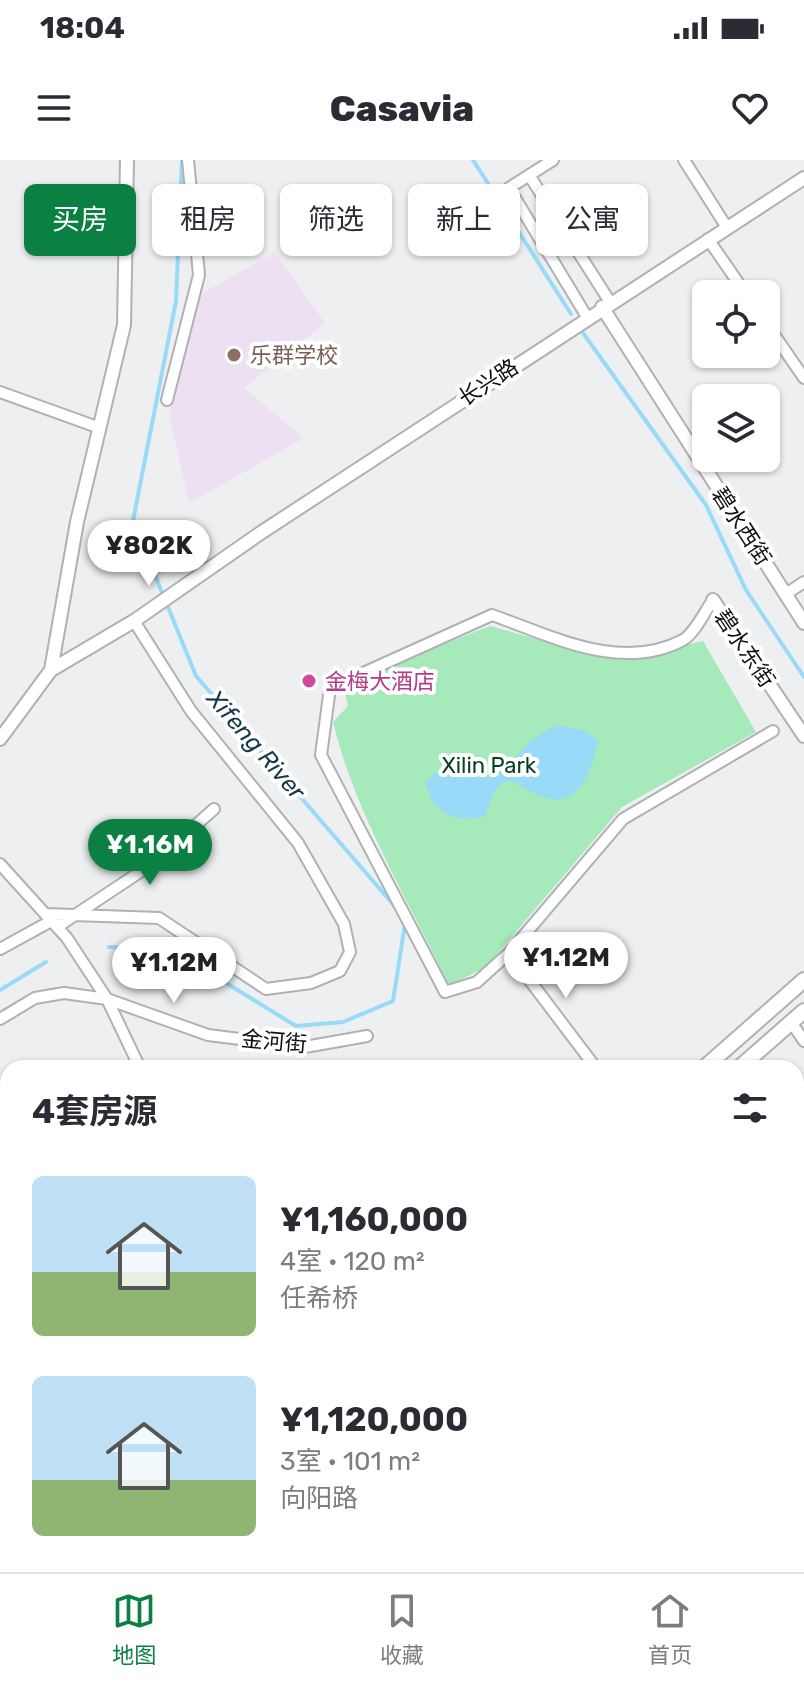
<!DOCTYPE html>
<html lang="zh">
<meta charset="utf-8">
<style>
body{margin:0;font-family:Rubik,"Noto Sans SC",sans-serif;background:#f2f2f3;color:#2b2b33;height:100vh;display:flex;flex-direction:column;font-size:30px;white-space:nowrap}
*{box-sizing:border-box;margin:0}
p{font-size:26px;color:#7c7c81}
.icon{flex:none;width:44px;height:44px;fill:none;stroke:currentColor;stroke-width:2;stroke-linecap:round;stroke-linejoin:round}
.map{position:relative;flex:1;overflow:hidden}
.side{position:absolute;left:0px;top:900px;width:804px;height:512px;display:flex;flex-direction:column;background:#fff;border-radius:24px 24px 0 0;box-shadow:0 2px 6px #0004}
.side>*{flex:none}
.guide{position:absolute;left:24px;top:24px;width:756px;height:72px;display:flex;gap:16px}
.fabs{position:absolute;left:692px;top:120px;display:grid;gap:16px}
.fabs a{display:grid;place-items:center;width:88px;height:88px;border-radius:12px;background:#fff;box-shadow:0 2px 6px #0004;font-size:40px}
.price{position:absolute;translate:-50% -68px;padding:0 18px;border-radius:28px;background:#fff;color:#222;font-size:26px;line-height:52px;filter:drop-shadow(0 2px 4px #0008)}
.price::after{content:'';position:absolute;left:50%;top:48px;width:24px;height:18px;margin-left:-12px;background:inherit;clip-path:polygon(0 0,100% 0,50% 100%)}
.price.on{background:#0b8043;color:#fff}
ul{padding:0;list-style:none}
li{display:flex;align-items:center;gap:24px;height:200px;padding:0 32px}
li span{display:grid;place-items:center;flex:none;width:224px;height:160px;border-radius:12px;color:#555}
li>.icon{margin-inline-start:auto}
span .icon{width:96px;height:96px;fill:#fffc;stroke-width:1}
li b{font-size:34px}
h2{display:flex;justify-content:space-between;align-items:center;height:96px;padding:0 32px;font-size:34px}
.chip{padding:0 28px;border-radius:12px;background:#fff;box-shadow:0 2px 6px #0004;font-size:28px;line-height:72px}
.chip.on{background:#0b8043;color:#fff}
.status{display:flex;justify-content:space-between;align-items:center;height:56px;padding:0 40px;background:#fff;direction:ltr}
.status svg{height:22px;fill:currentColor}
header{display:flex;justify-content:space-between;align-items:center;height:104px;padding:0 32px;background:#fff;font-size:36px;font-weight:800}
.tabs{display:flex;justify-content:space-around;align-items:center;height:112px;border-top:2px solid #e1e1e2;background:#fff;font-size:22px;color:#7c7c81}
.tabs a{display:grid;justify-items:center;gap:4px}
.tabs .on{color:#0b8043}
.map>svg:first-child{display:block}
.education{fill:#ede0f3}
.green{fill:#a6e9ba}
.water{fill:#98daf7}
.lines{fill:none;stroke-linecap:round;stroke-linejoin:round}
.stream{stroke:#98daf7;stroke-width:4}
.minor-casing{stroke:#b0b1b2;stroke-width:14}
.tertiary-casing{stroke:#b0b1b2;stroke-width:16}
.secondary-casing{stroke:#b0b1b2;stroke-width:18}
.minor{stroke:#fff;stroke-width:10}
.tertiary{stroke:#fff;stroke-width:12}
.secondary{stroke:#fff;stroke-width:14}
.education-dot{fill:#8d6e63;stroke:#fff;stroke-width:3}
.hotel-dot{fill:#d1479c;stroke:#fff;stroke-width:3}
.labels{text-anchor:middle;stroke-width:8;stroke-linejoin:round;paint-order:stroke}
.education-label{font-size:22px;fill:#785e54;stroke:#fff;text-anchor:start}
.street-label{font-size:22px;fill:#0e0f0f;stroke:#fff}
.hotel-label{font-size:22px;fill:#b23c85;stroke:#fff;text-anchor:start}
.park-label{font-size:22px;fill:#073e20;stroke:#fff}
.water-label{font-size:24px;font-style:italic;fill:#143b4a;stroke:#fff}
</style>
<div class="status"><b>18:04</b><svg viewBox="0 0 49 12"><path d="M0 12V9h3v3zM5 12V6h3v6zM10 12V3h3v9zM15 12V0h3v12zM26 1h20v11H26zM47 4h2v5h-2z"/></svg></div>
<header><svg class="icon" aria-label="menu" viewBox="0 0 24 24"><path d="M4 6h16M4 12h16M4 18h16"/></svg>Casavia<svg class="icon" aria-label="heart" viewBox="0 0 24 24"><path d="M12 20l-8-8c-3-5 5-10 8-4 3-6 11-1 8 4z"/></svg></header>
<div class="map">
<svg width="804" height="1412" viewBox="0 0 804 1412">
<rect width="100%" height="100%" fill="#eeeff0"/>
<!-- education -->
<path class="education" d="M275,93l50,70 -81,65 60,50 -115,65 -20,-89 30,-119z"/>
<!-- green -->
<path class="green" d="M490,466l115,32 35,-2 63,-15 53,91 -134,75 -137,161 -36,17c-41,-85 -94,-172 -116,-263l15,-16 -5,-22z"/>
<!-- water -->
<path class="water" d="M557,565l29,6 12,10c-4,24 -18,67 -51,57 -35,-11 -43,-39 -62,18 -27,9 -54,-3 -59,-33 28,-37 40,4 67,-7 13,-5 26,-25 37,-34 8,-7 18,-12 27,-17z"/>
<g class="lines">
<!-- stream -->
<path class="stream" d="M182,0l-6,141 -43,220 63,155 202,234
M473,0l98,154
M583,173l123,172 40,85 58,87
M109,787l62,2 125,77 47,-4 50,-21 12,-77
M0,830l46,-28"/>
<!-- minor casing -->
<g class="minor-casing">
<path id="minor" d="M553,0l-44,28 78,129
M684,0l42,66
M529,15l81,127
M708,79l38,55
M766,163l38,55
M0,232l100,36
M167,240l32,-125 -11,-115
M786,434l18,-12
M713,440c-8,11 -18,33 -30,40 -62,33 -131,-4 -191,-25l-162,73 -9,67 124,237 32,-10 32,-29 114,-134 150,-88
M0,704l67,74 40,61 33,69
M45,754l114,4 107,71 45,-6 29,-12 10,-19 -6,-28 -46,-81 -107,-132 -57,-90
M57,767l95,-63 62,-55
M0,789l51,-28
M509,793l87,115
M0,859l35,-21 29,-5 43,6 101,36 97,12 62,-11
M791,862l13,19
M796,1051l8,-7
M796,1190l8,11
M0,1374l8,3
M0,1384l8,13
M12,1404l5,8
M86,1404l27,8
M174,1412l4,-8"/>
</g>
<!-- tertiary casing -->
<g class="tertiary-casing">
<path id="tertiary" d="M602,147l202,316
M713,440l91,136
M51,510l26,-148 47,-197 3,-165
M0,579l51,-69 83,-49 128,-89 542,-354
M263,1404l2,8
M277,1404l2,8"/>
</g>
<!-- secondary casing -->
<g class="secondary-casing">
<path id="secondary" d="M704,908l100,-88
M739,908l65,-57
M0,1166l8,-2"/>
</g>
<!-- minor -->
<use href="#minor" class="minor"/>
<!-- tertiary -->
<use href="#tertiary" class="tertiary"/>
<!-- secondary -->
<use href="#secondary" class="secondary"/>
</g>
<!-- markers -->
<circle class="education-dot" cx="234" cy="195" r="8"/>
<circle class="hotel-dot" cx="309" cy="521" r="8"/>
<g class="labels">
<!-- education labels -->
<g class="education-label">
<text x="250" y="203">乐群学校</text>
</g>
<!-- street labels -->
<g class="street-label">
<text transform="translate(488 222) rotate(-33)" y="8">长兴路</text>
<text transform="translate(742 366) rotate(57)" y="8">碧水西街</text>
<text transform="translate(745 488) rotate(56)" y="8">碧水东街</text>
<text transform="translate(274 881) rotate(5)" y="8">金河街</text>
</g>
<!-- hotel labels -->
<g class="hotel-label">
<text x="325" y="529">金梅大酒店</text>
</g>
<!-- park labels -->
<g class="park-label">
<text x="489" y="613">Xilin Park</text>
</g>
<!-- water labels -->
<g class="water-label">
<text transform="translate(256 585) rotate(49)" y="8">Xifeng River</text>
</g>
</g>
</svg>
<div class="fabs">
<a><svg class="icon" aria-label="locate" viewBox="0 0 24 24"><circle cx="12" cy="12" r="6"/><path d="M12 2v4M12 18v4M2 12h4M18 12h4"/></svg></a>
<a><svg class="icon" aria-label="layers" viewBox="0 0 24 24"><path d="M12 4l9 5-9 5-9-5zM3 14l9 5 9-5"/></svg></a>
</div>
<b class="price" style="left:149px;top:428px">¥802K</b>
<b class="price on" style="left:150px;top:727px">¥1.16M</b>
<b class="price" style="left:566px;top:840px">¥1.12M</b>
<b class="price" style="left:174px;top:845px">¥1.12M</b>
<div class="guide">
<a class="chip on">买房</a>
<a class="chip">租房</a>
<a class="chip">筛选</a>
<a class="chip">新上</a>
<a class="chip">公寓</a>
</div>
<section class="side">
<h2>4套房源<svg class="icon" aria-label="filters" viewBox="0 0 24 24"><path d="M4 7h16M4 17h16"/><circle cx="9" cy="7" r="2"/><circle cx="15" cy="17" r="2"/></svg></h2>
<ul>
<li><span style="background:linear-gradient(#bfe0f5 60%,#8fb573 0)"><svg class="icon" aria-label="home" viewBox="0 0 24 24"><path d="M3 11l9-7 9 7M6 9v11h12V9"/></svg></span><div><b>¥1,160,000</b><p>4室 · 120 m²</p><p>任希桥</p></div></li>
<li><span style="background:linear-gradient(#bfe0f5 65%,#8fb573 0)"><svg class="icon" aria-label="home" viewBox="0 0 24 24"><path d="M3 11l9-7 9 7M6 9v11h12V9"/></svg></span><div><b>¥1,120,000</b><p>3室 · 101 m²</p><p>向阳路</p></div></li>
</ul>
</section>
</div>
<nav class="tabs">
<a class="on"><svg class="icon" aria-label="map" viewBox="0 0 24 24"><path d="M3 6l6-2 6 2 6-2v14l-6 2-6-2-6 2zM9 4v14M15 6v14"/></svg>地图</a>
<a><svg class="icon" aria-label="saved" viewBox="0 0 24 24"><path d="M7 4h10v16l-5-4-5 4z"/></svg>收藏</a>
<a><svg class="icon" aria-label="home" viewBox="0 0 24 24"><path d="M3 11l9-7 9 7M6 9v11h12V9"/></svg>首页</a>
</nav>
